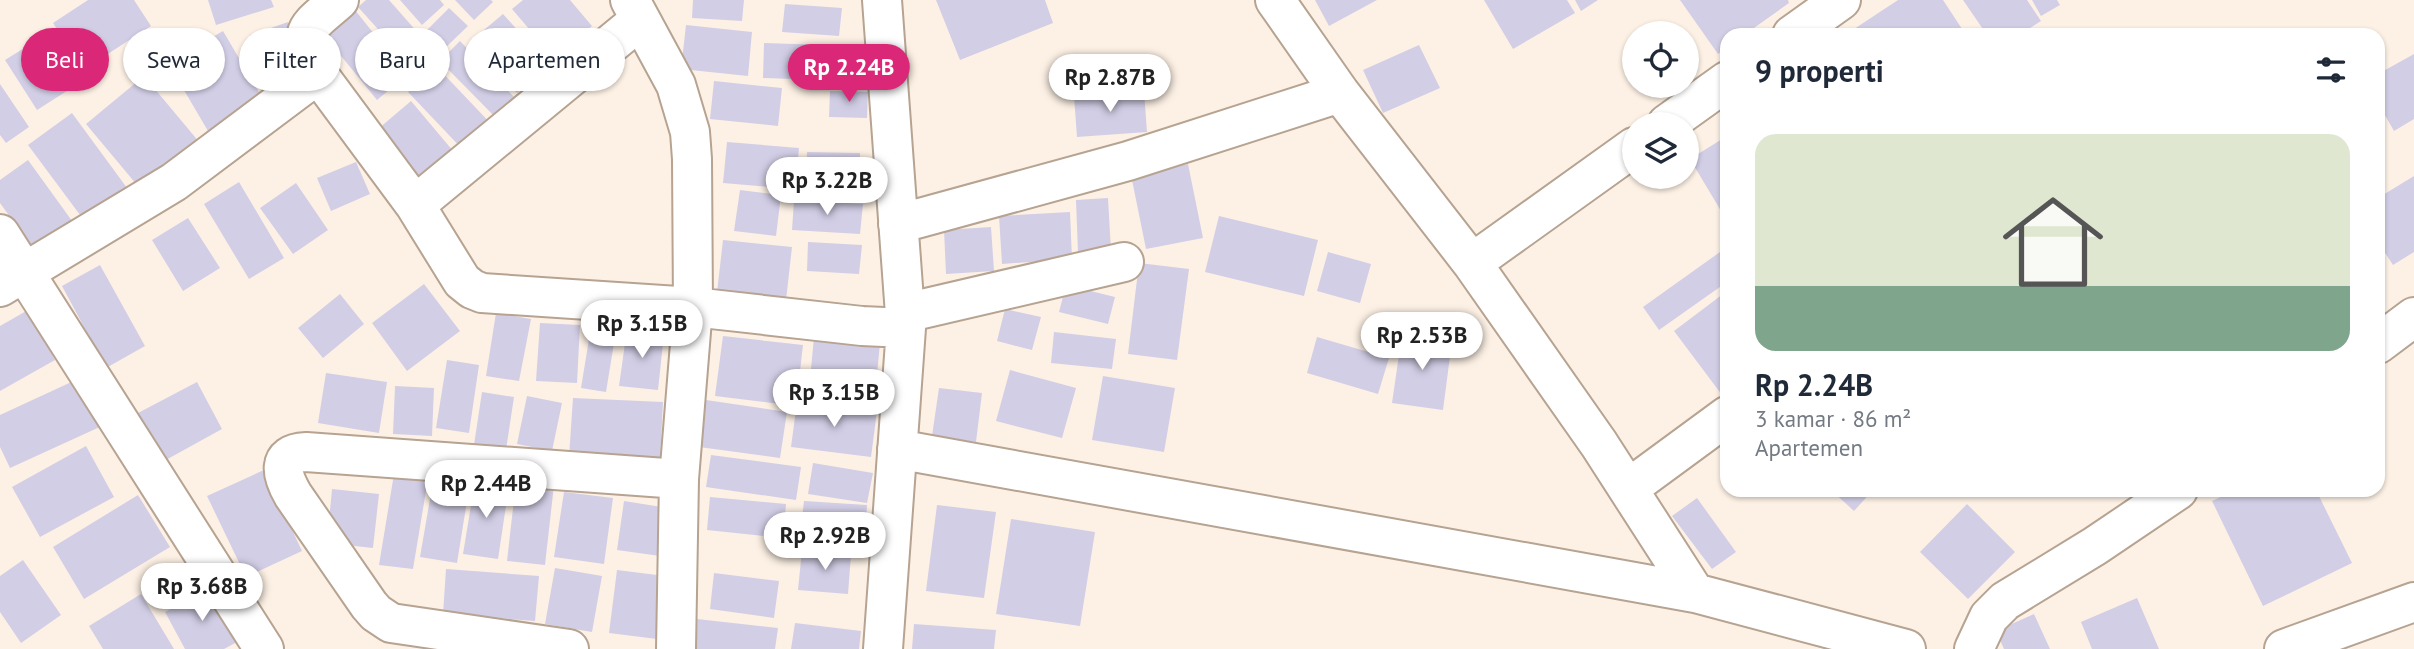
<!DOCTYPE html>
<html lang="id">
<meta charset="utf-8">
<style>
body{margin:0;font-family:"PT Sans",sans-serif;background:#f2f2f3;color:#1f2937;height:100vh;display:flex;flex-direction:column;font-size:26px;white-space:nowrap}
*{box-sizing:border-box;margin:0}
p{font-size:23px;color:#747a83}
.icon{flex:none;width:38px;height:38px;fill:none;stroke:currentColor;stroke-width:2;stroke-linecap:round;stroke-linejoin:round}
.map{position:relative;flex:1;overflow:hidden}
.side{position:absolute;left:1720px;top:28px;width:665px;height:469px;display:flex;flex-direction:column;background:#fff;border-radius:21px;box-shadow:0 2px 5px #0004}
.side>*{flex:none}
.top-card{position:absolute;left:21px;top:28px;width:665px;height:63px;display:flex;gap:14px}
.controls{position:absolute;left:1622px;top:21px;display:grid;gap:14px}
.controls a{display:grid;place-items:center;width:77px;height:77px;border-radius:50%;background:#fff;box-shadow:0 2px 5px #0004;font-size:35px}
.price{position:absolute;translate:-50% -60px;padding:0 16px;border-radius:24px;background:#fff;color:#222;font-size:23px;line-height:46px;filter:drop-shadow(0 2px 4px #0008)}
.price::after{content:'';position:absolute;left:50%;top:42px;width:21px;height:16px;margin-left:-10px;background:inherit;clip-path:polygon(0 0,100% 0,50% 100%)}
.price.current{background:#db2777;color:#fff}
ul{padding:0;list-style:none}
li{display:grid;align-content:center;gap:14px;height:371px;padding:0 35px}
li+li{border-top:2px solid #e0e1e3}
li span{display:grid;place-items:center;height:217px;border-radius:21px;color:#555}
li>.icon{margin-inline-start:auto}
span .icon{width:126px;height:126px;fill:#fffc;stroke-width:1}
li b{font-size:30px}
h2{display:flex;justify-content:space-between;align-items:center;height:84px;padding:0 35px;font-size:30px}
.tag{padding:0 24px;border-radius:32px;background:#fff;box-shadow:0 2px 5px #0004;font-size:24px;line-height:63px}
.tag.current{background:#db2777;color:#fff}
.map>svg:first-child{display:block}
.building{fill:#d2cee6}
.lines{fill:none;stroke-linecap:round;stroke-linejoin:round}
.street-casing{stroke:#b6a391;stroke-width:42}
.street{stroke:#fff;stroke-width:38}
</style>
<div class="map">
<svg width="2414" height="649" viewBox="0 0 2414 649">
<rect width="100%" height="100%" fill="#fdf1e5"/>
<!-- building -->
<path class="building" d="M88,0h46l17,26 -68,44 -30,-47z
M208,0h63l3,7 -58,18z
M366,0h23l45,51 -20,18 -56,-62z
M400,0h40l4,5 -22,20z
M455,0h36l2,2 -19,18z
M523,0h47l22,26 -38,32 -42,-49z
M693,0h51l-2,21 -50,-3z
M936,0h109l8,23 -93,37z
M1315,0h62l-48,26z
M1484,0h83l8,13 -62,36z
M1575,0h23l-17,11z
M1680,0h108l1,3 -45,32h-17v12l-9,7z
M1898,0h45l23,35h-121z
M1963,0h64l14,21 -22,14h-32z
M2032,0h25l3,5 -19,11z
M785,4l57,4 -3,28 -57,-4z
M449,8l19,18 -23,22 -18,-18z
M355,10l52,65 -30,25 -53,-65z
M503,14l46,51 -32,28 -46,-52z
M288,22l18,50 -38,13 -18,-50z
M686,25l66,7 -4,44 -67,-7z
M223,31l40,68 -55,32 -40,-68z
M50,32l31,50 -44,28 -32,-50z
M460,41l58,60 -20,19 -58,-59z
M764,43l91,3 -1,35 -91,-3z
M1419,45l21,43 -57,25 -20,-43z
M2414,54v65l-20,12 -16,-28v-29z
M436,66l58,61 -28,26 -58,-61z
M144,76l56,67 -58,48 -56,-67z
M714,81l68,7 -4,38 -68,-7z
M0,84l29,43 -23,16 -6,-8z
M830,91l38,1 -1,26 -38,-1z
M1144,91l3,41 -70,5 -3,-41z
M411,101l48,57 -39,34 -49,-57z
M72,113l58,79 -44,31 -58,-78z
M1727,136v85l-37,-62z
M727,142l72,6 -4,41 -72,-6z
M807,152l53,1 -1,40 -53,-1z
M28,160l47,65 -39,28 -36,-50v-23z
M356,162l14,32 -39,17 -14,-33z
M1188,164l15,74 -57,11 -15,-74z
M2414,176v76l-21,13 -15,-23v-44z
M239,182l45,76 -35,21 -45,-75z
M296,183l32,47 -35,24 -33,-46z
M740,190l41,5 -5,41 -42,-5z
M1108,198l3,53 -33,2 -2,-53z
M794,200l69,4 -3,30 -68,-4z
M1070,212l2,47 -70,5 -3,-48z
M1219,216l99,24 -14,56 -99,-24z
M188,218l32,50 -37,23 -31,-51z
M991,227l3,44 -48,3 -2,-44z
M723,240l69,7 -7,62 -69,-8z
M808,242l54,3 -3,29 -52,-3z
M1727,247v35l-68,48 -16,-23z
M1328,252l43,12 -11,39 -43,-12z
M1139,263l50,6 -12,91 -49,-6z
M100,265l45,81 -39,22 -44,-82z
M424,284l36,47 -53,40 -35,-48z
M1066,285l49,12 -7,27 -49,-12z
M1727,291v100l-5,4 -48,-64z
M340,294l24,30 -41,34 -25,-30z
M1005,309l36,8 -9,33 -35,-9z
M28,310l27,50 -55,31v-65z
M496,313l35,6 -12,62 -33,-5z
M540,323l40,2 -3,58 -41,-2z
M591,327l25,4 -10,61 -25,-4z
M627,329l37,5 -6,56 -39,-4z
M1054,332l62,7 -4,30 -61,-6z
M1402,334l50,7 -9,69 -51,-7z
M723,336l80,9 -7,61 -81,-10z
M814,337l66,6 -5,53 -66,-6z
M1317,337l72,21 -11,36 -71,-21z
M447,360l32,5 -10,68 -33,-5z
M1010,370l66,18 -14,50 -66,-17z
M326,373l61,9 -8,51 -61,-10z
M1103,376l72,12 -11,64 -72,-12z
M80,378l22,48 -92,42 -10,-21v-32z
M197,382l25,47 -58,32 -26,-48z
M395,386l39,2 -2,48 -39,-2z
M939,388l43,5 -6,49 -44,-6z
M482,392l32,5 -10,66 -32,-5z
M527,396l35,7 -10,48 -35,-7z
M573,398l90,4 -3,59 -91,-4z
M706,400l81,12 -7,46 -81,-11z
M797,402l80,9 -6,46 -80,-10z
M86,446l28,51 -74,40 -28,-50z
M711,455l90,12 -5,33 -90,-13z
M813,463l60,10 -6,30 -59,-9z
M436,464l36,6 -15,93 -37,-6z
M395,468l34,5 -16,96 -34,-4z
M264,470l38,81 -56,26 -39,-81z
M475,481l34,5 -11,73 -35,-5z
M516,482l38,3 -9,80 -38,-4z
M332,489l47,5 -6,54 -46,-5z
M1831,490h42l-19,21z
M2236,490h80l36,73 -89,43 -51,-105z
M564,492l49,6 -9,66 -50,-7z
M138,495l32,52 -86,52 -31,-52z
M710,497l76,7 -3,34 -76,-8z
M1697,498l39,54 -24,17 -40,-53z
M624,501l44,7 -8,48 -43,-6z
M804,501l63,4 -2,35 -65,-4z
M1967,504l48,48 -47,47 -48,-47z
M937,505l59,7 -12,86 -58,-7z
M1011,519l84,13 -15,94 -84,-12z
M802,550l49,5 -3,39 -50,-4z
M23,560l38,55 -40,28 -21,-31v-36z
M555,568l47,8 -10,56 -47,-8z
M446,569l93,7 -4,45 -92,-7z
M617,570l48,6 -8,63 -48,-6z
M714,573l65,8 -5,37 -64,-9z
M210,588l29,53 -15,8h-39l-20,-37z
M141,594l33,55h-71l-14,-23z
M2137,598l22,51h-67l-11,-27z
M2034,614l16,35h-46l-8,-18z
M697,619l81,9 -3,21h-82z
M795,623l66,8 -2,18h-68z
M914,624l82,6 -2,19h-82z"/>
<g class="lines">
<!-- street casing -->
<g class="street-casing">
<path id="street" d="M339,0c-34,30 -43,29 -21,74l97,131 47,76 10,8 10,4 211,14 169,19 44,2
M630,0l46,85 14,47 2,27 1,148 -14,172 -3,170
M882,0l24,328 -23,321
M1275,0l65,93 132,170 127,181 96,149
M1792,35l49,-35
M1667,124l60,-43
M415,205l225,-185
M898,224l230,-63 212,-68
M0,234l264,415
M1472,263l162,-116
M0,287l174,-105 144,-108
M905,313l219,-51
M2378,344l36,-27
M897,449l798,144 211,56
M1629,488l98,-72
M569,649l-178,-26 -15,-10 -7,-8 -76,-110c-11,-19 -18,-42 13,-43l373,27
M1974,649l15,-32 16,-16 90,-55 83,-56
M2284,649l130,-47"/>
</g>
<!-- street -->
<use href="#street" class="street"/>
</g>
</svg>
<div class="controls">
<a><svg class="icon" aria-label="locate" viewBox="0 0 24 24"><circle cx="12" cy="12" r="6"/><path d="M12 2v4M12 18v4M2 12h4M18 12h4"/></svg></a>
<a><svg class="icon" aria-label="layers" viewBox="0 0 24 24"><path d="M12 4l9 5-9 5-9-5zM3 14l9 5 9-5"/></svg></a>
</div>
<b class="price current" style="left:849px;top:104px">Rp 2.24B</b>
<b class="price" style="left:1110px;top:114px">Rp 2.87B</b>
<b class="price" style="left:827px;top:217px">Rp 3.22B</b>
<b class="price" style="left:642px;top:360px">Rp 3.15B</b>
<b class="price" style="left:1422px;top:372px">Rp 2.53B</b>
<b class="price" style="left:834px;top:429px">Rp 3.15B</b>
<b class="price" style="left:486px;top:520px">Rp 2.44B</b>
<b class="price" style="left:825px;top:572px">Rp 2.92B</b>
<b class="price" style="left:202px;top:623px">Rp 3.68B</b>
<div class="top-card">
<a class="tag current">Beli</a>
<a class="tag">Sewa</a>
<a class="tag">Filter</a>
<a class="tag">Baru</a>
<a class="tag">Apartemen</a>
</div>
<section class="side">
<h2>9 properti<svg class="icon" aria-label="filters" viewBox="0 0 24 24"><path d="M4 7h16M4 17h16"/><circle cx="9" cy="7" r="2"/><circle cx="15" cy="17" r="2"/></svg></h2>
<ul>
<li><span style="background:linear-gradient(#dfe7d0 70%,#7fa58c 0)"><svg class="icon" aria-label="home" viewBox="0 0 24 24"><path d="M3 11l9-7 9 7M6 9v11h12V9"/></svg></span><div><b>Rp 2.24B</b><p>3 kamar · 86 m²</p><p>Apartemen</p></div></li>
</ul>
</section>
</div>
